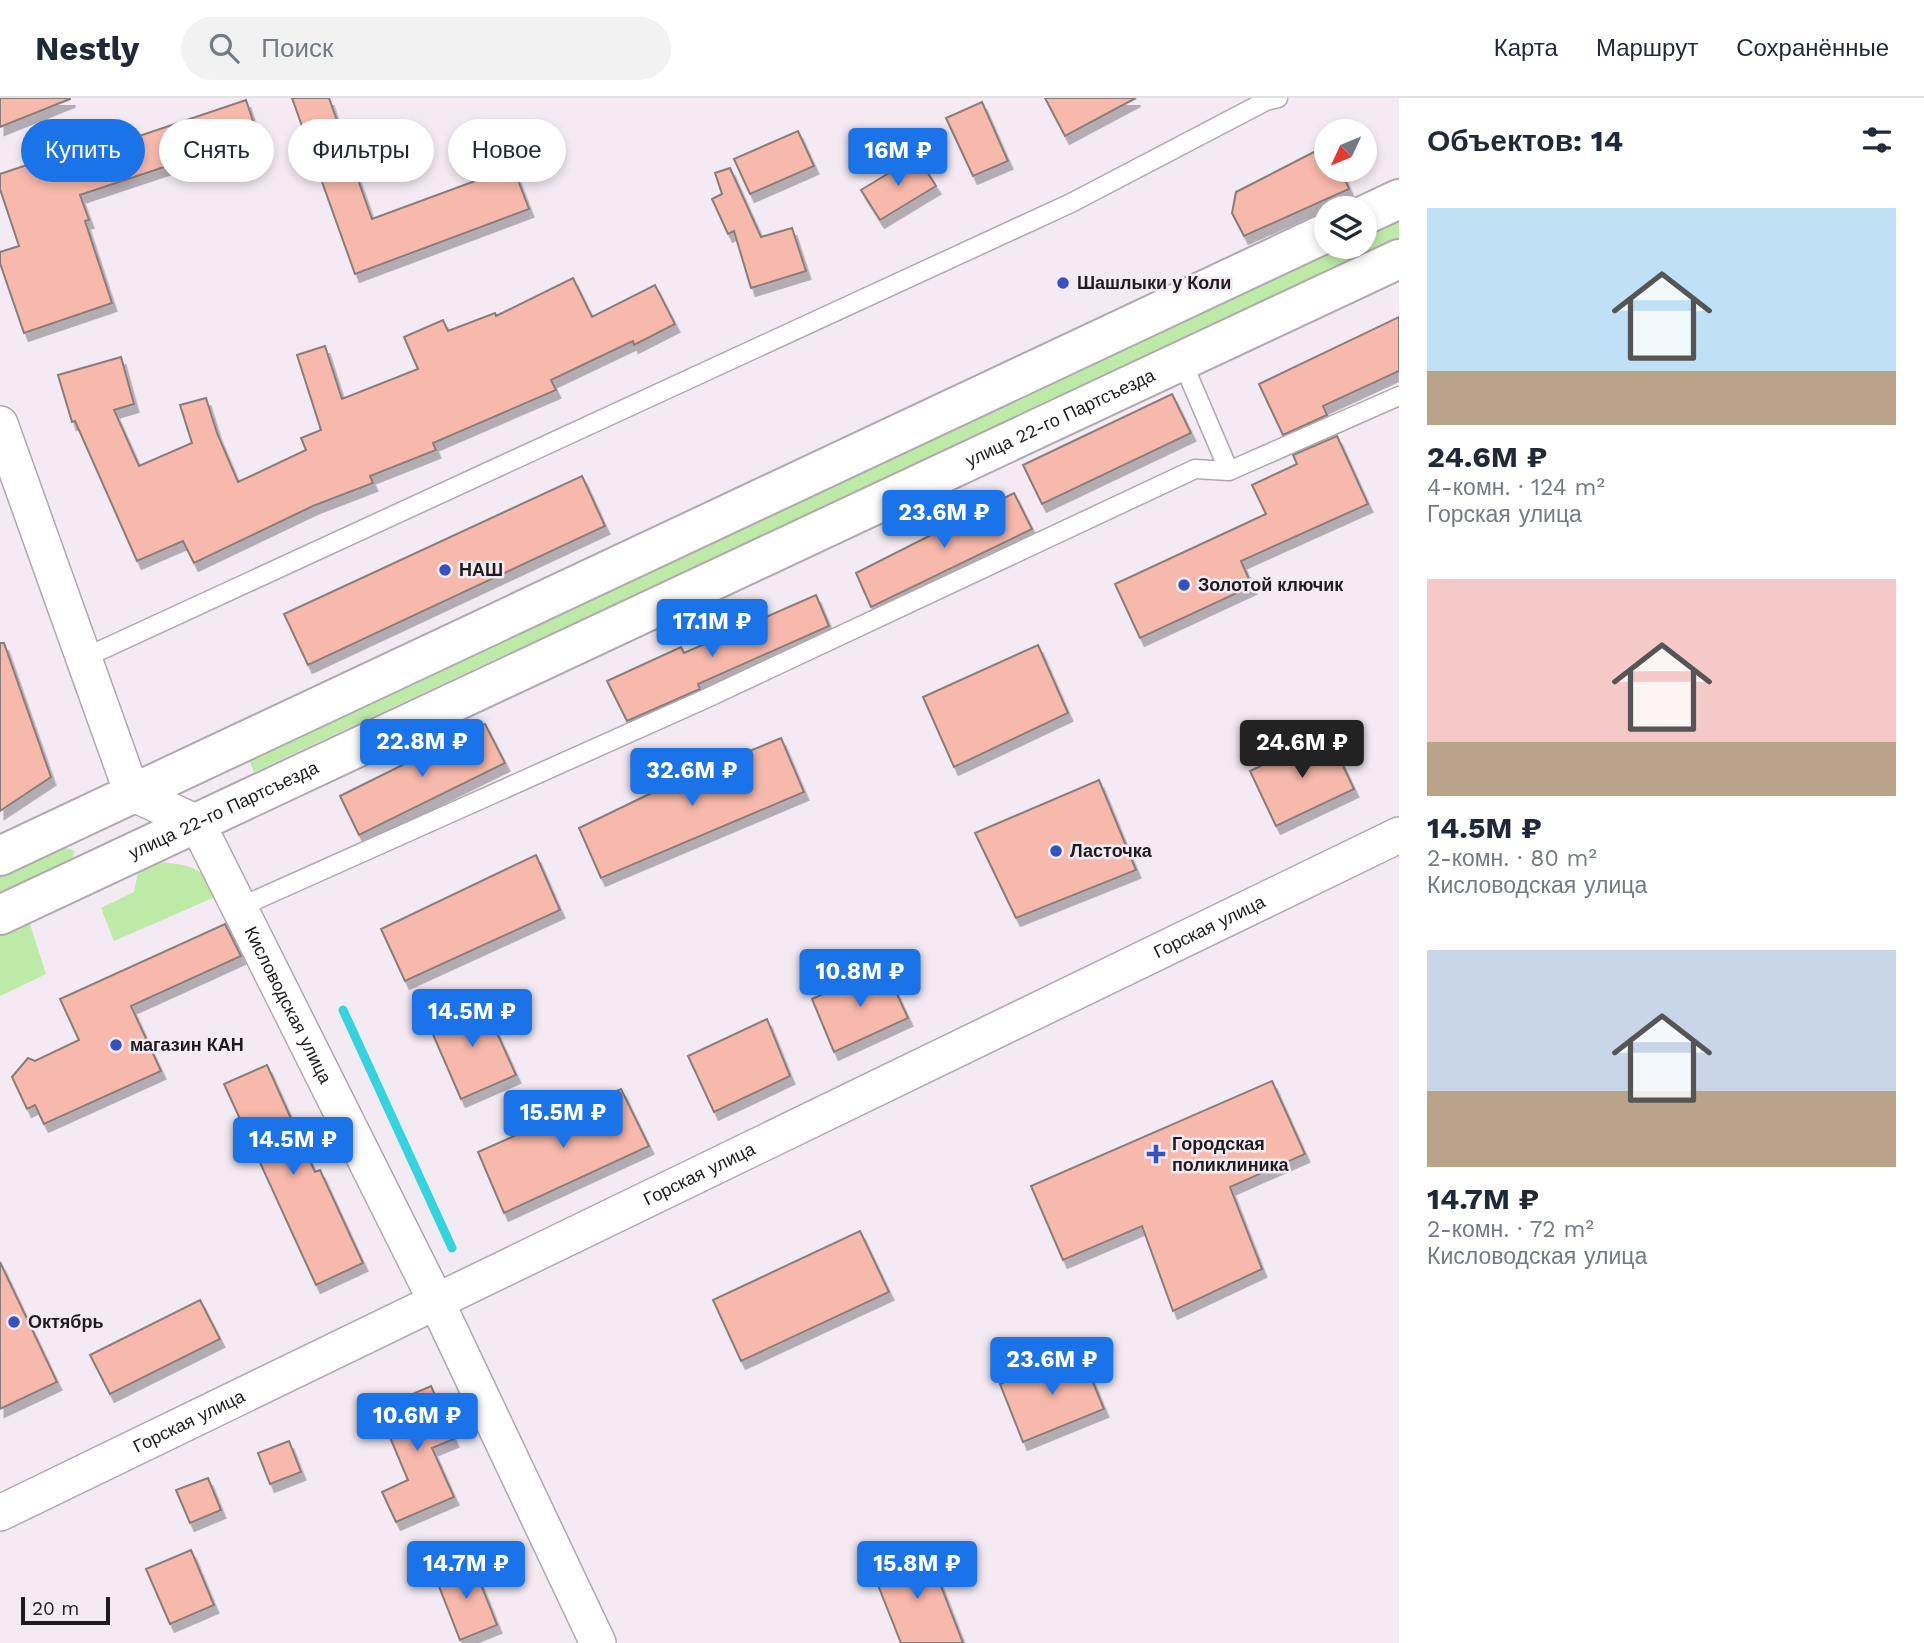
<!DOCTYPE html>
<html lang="ru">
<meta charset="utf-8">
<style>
body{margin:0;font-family:"Work Sans",sans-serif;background:#f2f2f3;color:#1f2937;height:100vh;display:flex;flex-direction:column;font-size:26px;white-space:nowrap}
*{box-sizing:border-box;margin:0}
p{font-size:23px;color:#747a83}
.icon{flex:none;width:38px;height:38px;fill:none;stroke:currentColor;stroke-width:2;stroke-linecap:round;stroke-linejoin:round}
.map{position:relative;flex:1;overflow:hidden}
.side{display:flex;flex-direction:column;background:#fff;width:525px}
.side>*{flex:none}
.hud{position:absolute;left:21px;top:21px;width:665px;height:63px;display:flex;gap:14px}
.needle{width:46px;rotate:226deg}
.controls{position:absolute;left:1314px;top:21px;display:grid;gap:14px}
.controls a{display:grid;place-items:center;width:63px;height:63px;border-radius:50%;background:#fff;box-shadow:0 4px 10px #0003;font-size:35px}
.scale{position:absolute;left:21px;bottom:18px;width:89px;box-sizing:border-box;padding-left:7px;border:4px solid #1e1a1d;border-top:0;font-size:19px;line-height:24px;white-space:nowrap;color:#1e1a1d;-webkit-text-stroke:5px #f4eaf3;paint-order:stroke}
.price{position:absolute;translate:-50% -60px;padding:0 16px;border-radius:7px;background:#1a73e8;color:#fff;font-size:23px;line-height:46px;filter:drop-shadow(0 2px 4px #0008)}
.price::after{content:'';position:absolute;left:50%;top:42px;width:21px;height:16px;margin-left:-10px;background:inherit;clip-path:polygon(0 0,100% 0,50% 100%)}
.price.active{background:#222;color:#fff}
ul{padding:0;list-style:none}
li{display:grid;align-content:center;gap:14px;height:371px;padding:0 28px}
li span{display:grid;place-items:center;height:217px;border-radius:0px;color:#555}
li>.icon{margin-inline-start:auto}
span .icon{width:126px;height:126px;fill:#fffc;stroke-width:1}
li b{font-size:30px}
h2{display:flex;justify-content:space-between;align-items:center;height:84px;padding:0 28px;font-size:30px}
.tag{padding:0 24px;border-radius:32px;background:#fff;box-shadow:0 4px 10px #0003;font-size:24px;line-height:63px}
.tag.active{background:#1a73e8;color:#fff}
header{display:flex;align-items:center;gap:42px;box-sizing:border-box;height:98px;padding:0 35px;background:#fff;border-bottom:2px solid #e0e1e3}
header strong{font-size:33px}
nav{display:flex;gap:38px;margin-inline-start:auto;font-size:24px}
.search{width:490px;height:63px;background:#f2f2f3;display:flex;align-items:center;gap:18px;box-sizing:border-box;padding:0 24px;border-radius:38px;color:#747a83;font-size:26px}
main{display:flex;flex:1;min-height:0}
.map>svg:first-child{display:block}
.green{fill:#bdeaa6}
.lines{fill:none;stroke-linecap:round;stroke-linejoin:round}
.stream{stroke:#34d4de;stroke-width:9}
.building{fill:#f7b9ab;stroke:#897c79;stroke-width:2;filter:url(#shadow)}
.service-casing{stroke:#b0a7af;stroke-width:21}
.minor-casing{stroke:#b0a7af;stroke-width:38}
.secondary-casing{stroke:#b0a7af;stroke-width:42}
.service{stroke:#fff;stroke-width:18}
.minor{stroke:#fff;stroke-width:35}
.secondary{stroke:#fff;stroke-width:38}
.poi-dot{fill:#3552c3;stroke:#f4eaf3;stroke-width:2.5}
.labels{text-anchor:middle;stroke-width:5;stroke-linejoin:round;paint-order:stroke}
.poi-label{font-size:18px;font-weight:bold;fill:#1e1a1d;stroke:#f4eaf3;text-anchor:start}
.street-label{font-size:18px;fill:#1e1a1d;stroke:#f4eaf3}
</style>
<header>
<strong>Nestly</strong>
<div class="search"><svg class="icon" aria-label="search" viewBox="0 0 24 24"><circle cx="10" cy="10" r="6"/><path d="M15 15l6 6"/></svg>Поиск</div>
<nav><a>Карта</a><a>Маршрут</a><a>Сохранённые</a></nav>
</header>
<main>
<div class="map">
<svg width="1399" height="1545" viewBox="0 0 1399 1545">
<defs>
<filter id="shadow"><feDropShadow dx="4.5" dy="8" stdDeviation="0" flood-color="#0004"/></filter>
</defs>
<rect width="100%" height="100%" fill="#f4eaf3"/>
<!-- green -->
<path class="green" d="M1399,118v22l-1145,534 -7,-18 1086,-507h32v-15z
M64,749l11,4 -5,13 -70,33v-20z
M159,764c33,3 41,5 63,32l-108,47 -13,-33 33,-16 4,-20z
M29,823l17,53 -46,22v-63z"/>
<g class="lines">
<!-- stream -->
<path class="stream" d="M343,912l109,238"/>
</g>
<!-- building -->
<path class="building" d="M0,0h70v1l-70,28z
M292,0h37l43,121 141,-52 16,42 -174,65z
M1045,0h91l-71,38z
M246,2l12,36 -178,59 9,25 -4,1 27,82 -88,30 -24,-70v-11l19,-6 -19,-57v-15l66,-22 2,8z
M982,4l26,59 -35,15 -27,-58z
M798,33l16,35 -64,28 -16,-35z
M1314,54l12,7v11h15l8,19 -105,47 -12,-23 4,-21z
M917,58l19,30 -56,34 -19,-30z
M730,70l31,69 31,-9 14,43 -55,17 -17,-57 -6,3 -16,-35 10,-5 -7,-21z
M573,180l19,39 63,-32 20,39 -41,21 -1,-4 -82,39 5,10 -123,53 3,7 -66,26 3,7 -60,23 -119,57 -11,-22 -46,20 -62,-140 -3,1 -14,-47 63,-18 13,47 -20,6 25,56 53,-23 -12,-38 26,-7 11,35 21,49 68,-32 -5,-12 20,-8 -24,-75 28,-9 17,53 76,-30 -14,-32 39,-17 5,11 47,-18 1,3z
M1399,219v54l-76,35 4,9 -44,20 -24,-51z
M1172,296l19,39 -149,71 -19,-39z
M1337,338l31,68 -127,57 11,25 -112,52 -25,-54 151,-70 -14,-29 45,-21 -4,-9z
M582,378l23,50 -297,139 -24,-51z
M1014,395l18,36 -161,78 -15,-34z
M816,497l13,31 -131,58 2,5 -73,32 -20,-40 74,-34 3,6z
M0,545h4l47,134 -51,34z
M1038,547l30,68 -114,54 -31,-70z
M485,626l20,39 -146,72 -19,-39z
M1328,636l26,55 -78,37 -26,-55z
M781,640l23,54 -203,86 -22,-50 87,-42z
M1099,682l37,90 -120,48 -41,-85z
M536,757l24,55 -155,71 -24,-52z
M225,826l16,32 -110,50 30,65 -117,53 -9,-19 -8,4 -15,-32 16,-19 7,3 44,-21 -19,-41z
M884,868l24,52 -74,34 -22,-53z
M482,902l34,75 -55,24 -33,-76z
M767,921l23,57 -76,36 -26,-56z
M267,967l48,107 5,-2 43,93 -47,22 -92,-201z
M1272,983l33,73 -75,33 32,82 -89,42 -31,-85 -79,34 -32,-74z
M621,991l28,57 -145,67 -26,-61z
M860,1133l29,61 -148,69 -28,-61z
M0,1164l57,120 -57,27z
M200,1202l20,39 -110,55 -20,-39z
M1080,1253l24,58 -81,33 -23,-58z
M431,1288l23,53 -22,9 22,49 -58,25 -14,-30 26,-12 -30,-71z
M289,1343l12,31 -31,12 -12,-31z
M208,1380l13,32 -31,13 -14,-33z
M191,1452l23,55 -44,19 -24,-55z
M927,1452l36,93h-62l-29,-73z
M472,1464l25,63 -37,15 -25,-64z"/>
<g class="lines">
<!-- service casing -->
<g class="service-casing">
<path id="service" d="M1182,263l47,110
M84,560l987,-455 195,-102 12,-3
M238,810l467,-209 490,-230 34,2 170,-75"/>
</g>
<!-- minor casing -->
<g class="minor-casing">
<g id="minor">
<path id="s1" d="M0,326l132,369 65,30 240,480 161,340"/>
<path id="s2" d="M0,1415l1399,-678"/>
</g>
</g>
<!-- secondary casing -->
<g class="secondary-casing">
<g id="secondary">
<path d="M1365,117l34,-16"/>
<path d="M0,758l1326,-623"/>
<path id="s3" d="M0,817l1399,-656"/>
</g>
</g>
<!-- service -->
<use href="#service" class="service"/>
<!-- minor -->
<use href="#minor" class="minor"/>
<!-- secondary -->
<use href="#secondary" class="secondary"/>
</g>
<!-- markers -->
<g class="poi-dot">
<circle cx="1063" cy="185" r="7"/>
<circle cx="445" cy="472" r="7"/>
<circle cx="1184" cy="487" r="7"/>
<circle cx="1056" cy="753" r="7"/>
<circle cx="116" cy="947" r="7"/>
<path d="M1152.5 1045.5h7v7h7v7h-7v7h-7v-7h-7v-7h7z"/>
<circle cx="14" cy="1224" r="7"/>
</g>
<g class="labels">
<!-- poi labels -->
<g class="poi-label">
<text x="1077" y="191">Шашлыки у Коли</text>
<text x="459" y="478">НАШ</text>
<text x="1198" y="493">Золотой ключик</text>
<text x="1070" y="759">Ласточка</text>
<text x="130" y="953">магазин КАН</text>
<text x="1172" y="1052">Городская<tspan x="1172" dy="21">поликлиника</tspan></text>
<text x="28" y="1230">Октябрь</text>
</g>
<!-- street labels -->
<g class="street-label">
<text dy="6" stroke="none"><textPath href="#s3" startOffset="1171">улица 22-го Партсъезда</textPath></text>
<text dy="6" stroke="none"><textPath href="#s3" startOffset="247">улица 22-го Партсъезда</textPath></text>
<text dy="6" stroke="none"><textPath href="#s2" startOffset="1344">Горская улица</textPath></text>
<text dy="6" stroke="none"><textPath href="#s1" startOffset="667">Кисловодская улица</textPath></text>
<text dy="6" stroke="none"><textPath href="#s2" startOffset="777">Горская улица</textPath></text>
<text dy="6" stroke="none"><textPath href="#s2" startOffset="210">Горская улица</textPath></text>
</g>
</g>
</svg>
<div class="controls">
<a><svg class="needle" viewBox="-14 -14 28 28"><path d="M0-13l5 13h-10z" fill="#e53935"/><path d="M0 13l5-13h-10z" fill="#747a83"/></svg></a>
<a><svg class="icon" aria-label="layers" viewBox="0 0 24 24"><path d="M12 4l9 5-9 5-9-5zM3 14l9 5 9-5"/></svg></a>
</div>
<div class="scale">20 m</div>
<b class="price" style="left:898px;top:90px">16M ₽</b>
<b class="price" style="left:944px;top:452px">23.6M ₽</b>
<b class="price" style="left:712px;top:561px">17.1M ₽</b>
<b class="price" style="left:422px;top:681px">22.8M ₽</b>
<b class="price active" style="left:1302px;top:682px">24.6M ₽</b>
<b class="price" style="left:692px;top:710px">32.6M ₽</b>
<b class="price" style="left:860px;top:911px">10.8M ₽</b>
<b class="price" style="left:472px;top:951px">14.5M ₽</b>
<b class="price" style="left:563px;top:1052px">15.5M ₽</b>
<b class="price" style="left:293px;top:1079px">14.5M ₽</b>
<b class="price" style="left:1052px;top:1299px">23.6M ₽</b>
<b class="price" style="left:417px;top:1355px">10.6M ₽</b>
<b class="price" style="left:466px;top:1503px">14.7M ₽</b>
<b class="price" style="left:917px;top:1503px">15.8M ₽</b>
<div class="hud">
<a class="tag active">Купить</a>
<a class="tag">Снять</a>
<a class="tag">Фильтры</a>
<a class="tag">Новое</a>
</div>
</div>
<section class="side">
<h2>Объектов: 14<svg class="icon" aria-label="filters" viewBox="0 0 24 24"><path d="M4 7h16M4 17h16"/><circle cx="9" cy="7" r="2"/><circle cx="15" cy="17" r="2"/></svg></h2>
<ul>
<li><span style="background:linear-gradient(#bfe0f5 75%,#b9a48a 0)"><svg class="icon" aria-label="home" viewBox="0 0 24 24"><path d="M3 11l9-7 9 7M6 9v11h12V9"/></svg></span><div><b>24.6M ₽</b><p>4-комн. · 124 m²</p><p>Горская улица</p></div></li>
<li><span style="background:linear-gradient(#f6c9c9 75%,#b9a48a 0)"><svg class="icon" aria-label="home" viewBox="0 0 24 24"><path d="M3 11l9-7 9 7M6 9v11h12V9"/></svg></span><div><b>14.5M ₽</b><p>2-комн. · 80 m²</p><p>Кисловодская улица</p></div></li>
<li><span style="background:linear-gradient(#c9d6e8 65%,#b9a48a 0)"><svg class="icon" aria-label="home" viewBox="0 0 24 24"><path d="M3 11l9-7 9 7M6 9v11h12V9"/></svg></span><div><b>14.7M ₽</b><p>2-комн. · 72 m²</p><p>Кисловодская улица</p></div></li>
</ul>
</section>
</main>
